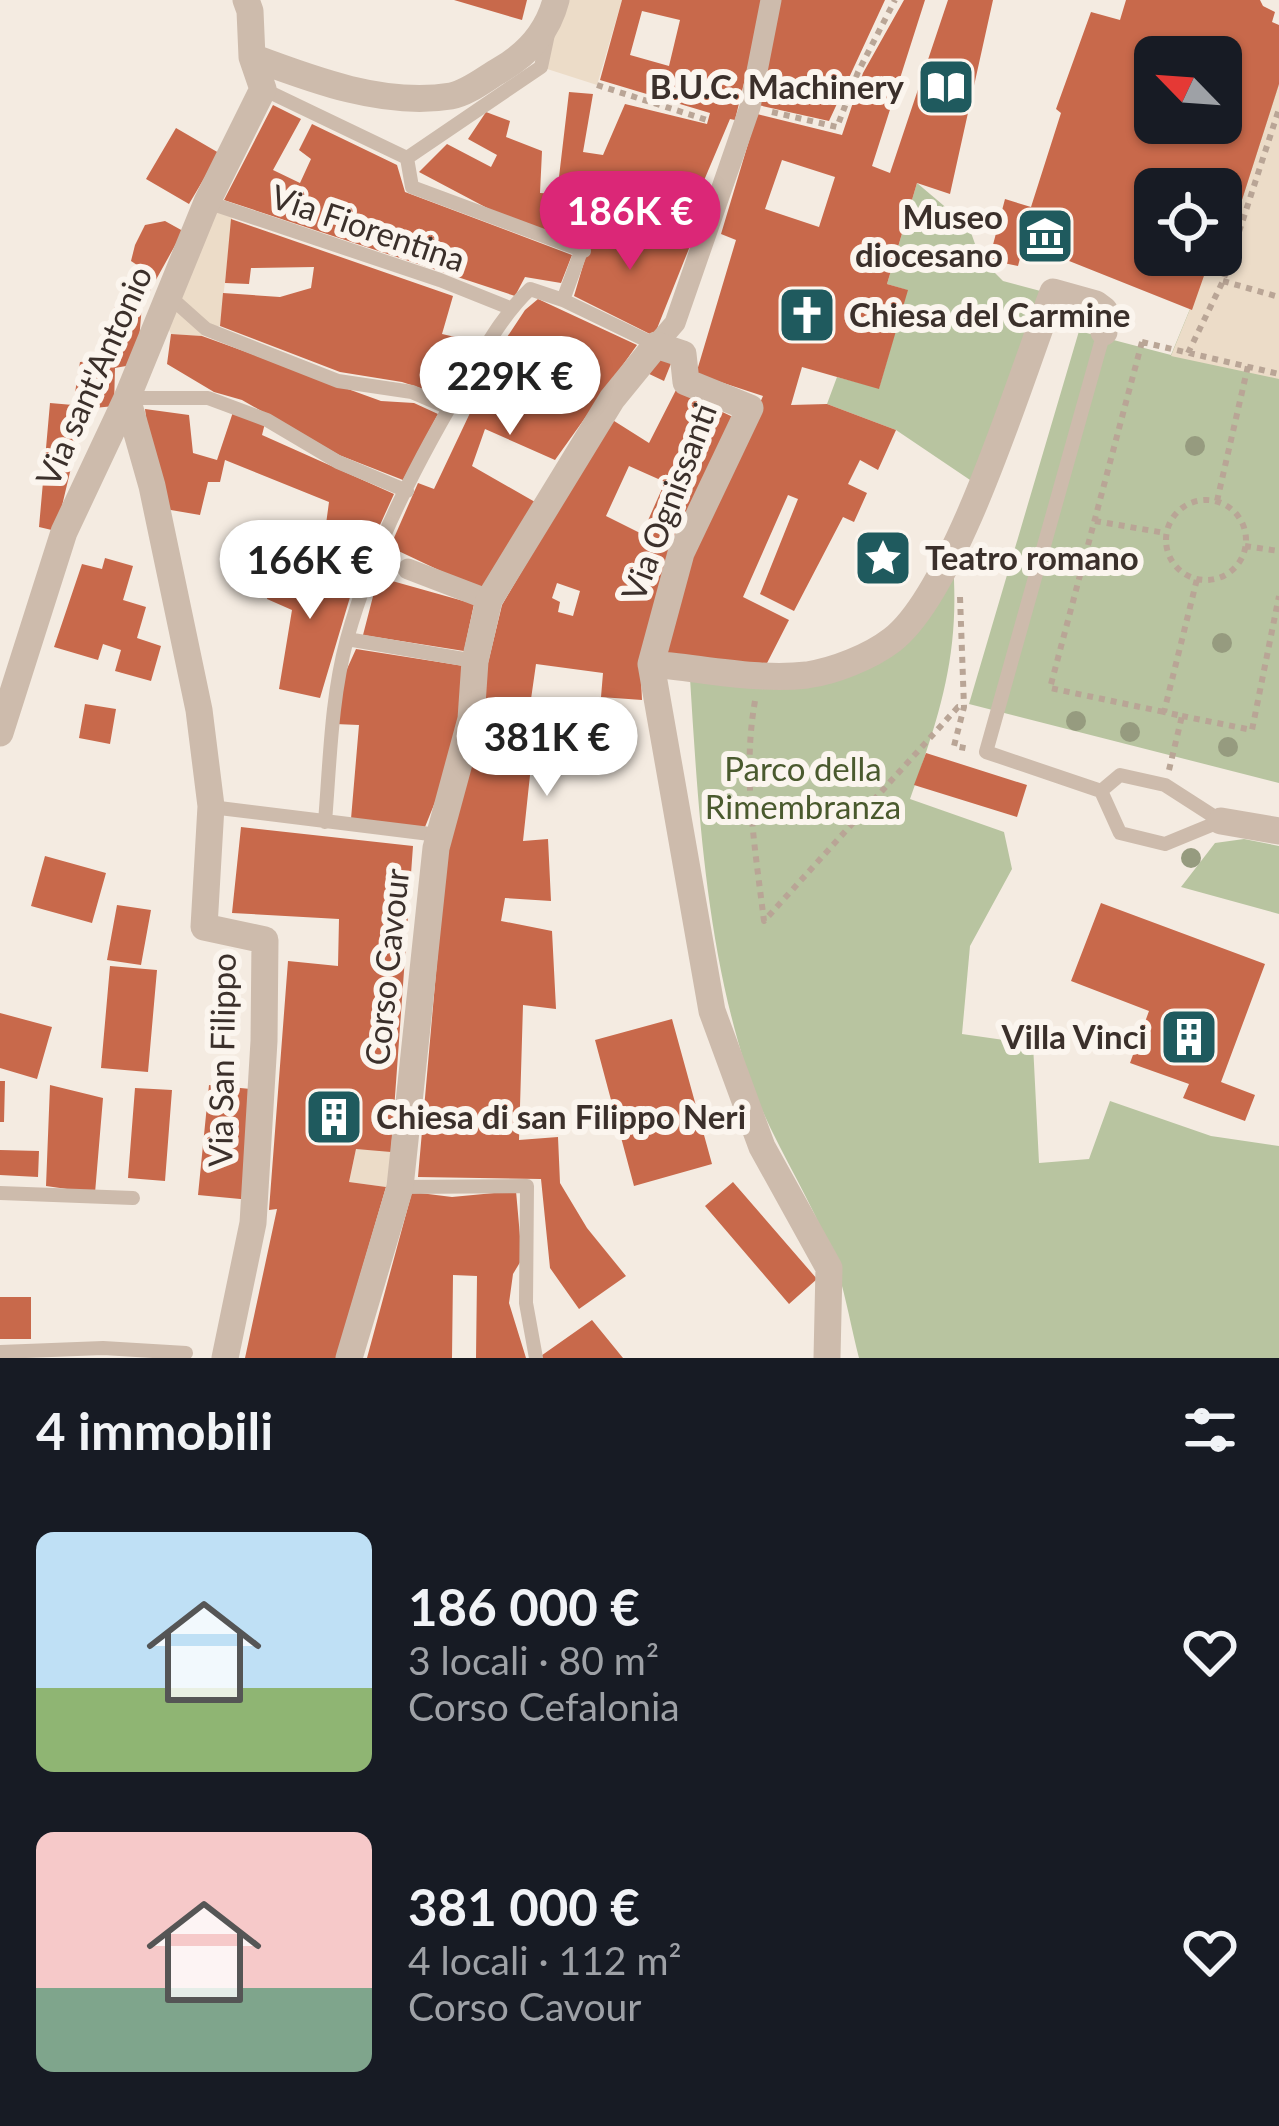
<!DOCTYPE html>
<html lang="it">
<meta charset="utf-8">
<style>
body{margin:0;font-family:Lato,sans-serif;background:#242831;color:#f1f3f6;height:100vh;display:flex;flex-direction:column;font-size:45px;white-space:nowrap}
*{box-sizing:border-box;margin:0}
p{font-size:39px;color:#9ea1a6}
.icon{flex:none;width:66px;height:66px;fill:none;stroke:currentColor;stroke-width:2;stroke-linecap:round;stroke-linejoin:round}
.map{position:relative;height:1358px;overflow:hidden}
.side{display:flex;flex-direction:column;background:#171b24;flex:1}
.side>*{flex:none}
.needle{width:78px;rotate:295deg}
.tools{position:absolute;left:1134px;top:36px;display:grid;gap:24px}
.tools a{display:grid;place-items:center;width:108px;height:108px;border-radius:18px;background:#171b24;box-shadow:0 3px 9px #0004;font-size:60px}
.price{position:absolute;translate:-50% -102px;padding:0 27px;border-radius:42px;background:#fff;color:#222;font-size:39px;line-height:78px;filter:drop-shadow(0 3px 6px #0008)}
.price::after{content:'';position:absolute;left:50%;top:72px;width:36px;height:27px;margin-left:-18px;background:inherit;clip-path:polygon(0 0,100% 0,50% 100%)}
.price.current{background:#db2777;color:#fff}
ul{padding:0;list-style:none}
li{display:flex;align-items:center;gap:36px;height:300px;padding:0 36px}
li span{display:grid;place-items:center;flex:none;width:336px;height:240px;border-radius:18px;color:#555}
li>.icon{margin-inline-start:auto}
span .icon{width:144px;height:144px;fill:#fffc;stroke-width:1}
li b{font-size:51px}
h2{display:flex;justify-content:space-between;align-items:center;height:144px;padding:0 36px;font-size:51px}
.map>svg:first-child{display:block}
.green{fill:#b8c4a0}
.plaza{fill:#ecdcc8}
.building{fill:#c8694b;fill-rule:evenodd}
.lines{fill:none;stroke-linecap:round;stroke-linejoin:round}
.path{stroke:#b9a596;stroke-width:6;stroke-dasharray:6 6;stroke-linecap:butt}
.service{stroke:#cdbbac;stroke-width:14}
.pedestrian{stroke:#cdbbac;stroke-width:21}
.minor{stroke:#cdbbac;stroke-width:27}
.tree{fill:#969b7f}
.labels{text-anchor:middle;stroke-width:12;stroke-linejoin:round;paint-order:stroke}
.poi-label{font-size:33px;font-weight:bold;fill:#3b302b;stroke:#fbf5ee;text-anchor:end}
.street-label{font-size:33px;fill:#3b302b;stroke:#fbf5ee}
.park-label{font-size:33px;fill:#4a5a2e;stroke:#fbf5ee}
</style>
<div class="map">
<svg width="1279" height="1358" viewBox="0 0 1279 1358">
<rect width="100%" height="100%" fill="#f4ebe1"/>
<!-- green -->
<path class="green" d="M1279,84v699l-310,-79 110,-373 92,24 35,-85 13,1z
M917,183l52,44 11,31 23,23 45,12 -72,191 -80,-54 -69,-26 10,-27 42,11 28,-98 -20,-6z
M953,563c7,92 -13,151 -43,236l94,33 8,37 -42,77 -8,88 71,10 6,119 50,-4 21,-58 101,35 68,10v212h-420c-9,-35 -15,-73 -28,-107 -25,-63 -64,-117 -85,-183 -40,-125 -48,-260 -56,-390l160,-10z
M1244,839l35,7v68l-98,-27 34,-44z"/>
<!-- plaza -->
<path class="plaza" d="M556,0h66l-25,85 -56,-18z
M1279,84v295l-108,-23 35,-86 13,1z
M207,202l26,8 -13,116 -13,3 -5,7 -31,-2 -9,-20z
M356,1149l48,2 -18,36 -37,-5z"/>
<!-- building -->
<path class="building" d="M454,0h73l-5,20z
M622,0h142l-29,120 -5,-1 -47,111 -92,-32 -12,42 -73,-22 -87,-46 28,-28 44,23 6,-12 -29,-16 18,-27 24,9 -4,16 36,14 -2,42 17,1 12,-102 24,2 -10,58 20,3 22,-51 82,20 3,-11 -110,-33zM642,11l38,9 -11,46 -39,-11z
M781,0h104l-56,121 -71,-16z
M904,0h21l-53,166 18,7 58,-173h45l-43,194 -33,-11 -30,101 21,6 -29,99 -77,-22 -11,38 36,-1 69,26 -18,40 -18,-10 -12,24 19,9 -13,29 -11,-5 -49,94 -34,-17 38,-95 -10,-4 -45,102 46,23 -25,49 -102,-16 22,-77 79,-180 -67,-22 40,-134 -15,-6 36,-120 85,21 21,-62zM782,160l53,17 -16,50 -54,-18z
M1126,0h134l3,6 12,6 -3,10 7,3v59l-60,188 -13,-2 -14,40 -168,-67 -6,23 -29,-6 16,-61 26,8 30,-94 -5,-4 35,-97 29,8zM1155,57h66v66h-66zM1155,189h66v66h-66z
M273,105l28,14 -28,51 27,13 11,-24 -12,-9 13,-26 85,41 8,27 167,63 -11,28 -36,-6 -10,19 -291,-96z
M176,128l43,25 -30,51 -43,-25z
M598,215l92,31 -36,90 -80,-40z
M231,219l222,77 -11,38 31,7 -25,56 -46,-15 -62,-10 -120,-46 3,-33 57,4 31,-9 3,-21 -63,1 -2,16 -24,-1z
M165,221l18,10 -41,74 -5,59 -22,4 -1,38 -29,3 -29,122 -17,-4 11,-124 23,2 7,-43 23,-2 10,-50 30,-41 -12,-8 4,-16 10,-20z
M538,299l99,46 -82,115 -70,-31 -13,37 63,36 -54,88 -91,-43 28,-64 16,6 36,-76 -10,-5 65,-98z
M171,334l31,2 179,65 33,2 24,11 -35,66 -64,-25 -97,-55 -28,-8 -47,-28z
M657,356l15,5 -8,20 -19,-9z
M676,390l59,28 -95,242 2,40 -41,-3 2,-24 -67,-9 -5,35 66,10 -7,46 -57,-8 -10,94 25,-2 3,62 -46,-3 -4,23 51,10 4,78 -33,-4 -4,135 39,-3 2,46 27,45 39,48 -47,33 -29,-41 -9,-89 -123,-2 31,-352 53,-220 109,-186 38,24zM629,466l36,16 -23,52 -36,-18zM557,583l23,8 -7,25 -15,-4 2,-10 -8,-4z
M145,409l44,6 4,38 24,7 16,-48 32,11 -3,12 132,59 -34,75 -39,-8 8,-59 -104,-42 -5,22h-12l-8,33 -35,-6 -13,-45z
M105,558l28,8 -10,34 23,7 -9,31 24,8 -10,35 -36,-10 6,-21 -18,-6 -5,16 -44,-13 28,-83 20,5z
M273,559l83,18 -36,121 -41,-9 13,-79 -25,-11z
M378,577l96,27 -10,47 -101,-16z
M356,649l108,17v64l-39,97 -74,-8 8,-94 -24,-1 7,-44z
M85,704l31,5 -6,35 -31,-6z
M926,753l101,32 -10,32 -103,-32z
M241,827l172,19 -22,306 -35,-3 -7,33 37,5 -50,171h-91l32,-149 -8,1 19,-249 50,5 1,-47 -107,-6z
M45,856l61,17 -14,50 -61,-17z
M1101,903l164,61 -44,118 34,13 -10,26 -62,-23 6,-14 -59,-21 19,-52 -78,-30z
M117,905l34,5 -10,55 -34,-5z
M110,966l47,4 -9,102 -47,-4z
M0,1013l52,14 -15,52 -37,-11z
M672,1019l40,145 -78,22 -39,-146z
M0,1081h5l-1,41h-4z
M50,1085l53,13 -8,95 -49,-7z
M209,1085l52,5 -10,110 -53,-5z
M135,1088l37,2 -7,91 -37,-3z
M0,1150l39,1 -1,26 -38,-2z
M733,1182l84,97 -28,25 -84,-98z
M516,1191l6,68 -9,15 -4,29 17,55h-50l1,-82 -24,-1 -1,83h-85l45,-166 40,5z
M0,1297h31v42h-31z
M592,1320l31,38h-85z"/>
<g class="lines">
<!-- path -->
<path class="path" d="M597,85l110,35
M772,112l65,15 21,-55 37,-72
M1223,281l56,16
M1142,342l-92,346 114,24
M1142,342l137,32
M1188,353l35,-72 56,-172
M1166 540a40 40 0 1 1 80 0a40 40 0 1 1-80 0Z
M1217,501l31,-135
M1095,521l70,12
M1245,546l34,5
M960,597l4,110 -10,39 16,3
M755,701c-13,72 0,147 9,220l194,-214h6
M1182,716l70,14 27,-134
M1169,770l13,-54 -18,-4 33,-133"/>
<!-- service -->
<path class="service" d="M263,89l144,69 5,29 172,64
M407,158l134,-91 7,-33
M207,202l233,78 70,28
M169,296l37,33 132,52 74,11 37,16
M563,300l34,-92 107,36
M127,398h81l59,22 71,42 69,29
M347,639l128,22
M1101,791l-115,-39 118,-420
M1101,791l19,42 45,11 56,-23
M1101,791l19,-16 45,10 56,36
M211,807l227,28
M325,822c5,-61 6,-124 22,-183 26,-94 74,-185 124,-268 18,-30 34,-58 59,-82l33,11 93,45
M400,1187l127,-1 -1,117 10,55
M0,1193l133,5
M0,1352l103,-4 83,5"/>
<!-- pedestrian -->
<path class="pedestrian" d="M656,345l19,-22 75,-216 21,-107
M408,569l81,31"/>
<!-- minor -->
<path class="minor" d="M252,57c61,23 133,50 199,39 17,-3 35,-18 49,-26 28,-16 48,-39 56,-70
M127,398l25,88 47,224 12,96 -7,121 61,13 -1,101 -11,182 -28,135
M651,664c50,4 106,17 156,11 27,-4 63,-18 85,-35 64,-49 130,-266 161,-348l43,12 8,6v22
M0,733l64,-201 63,-134 80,-196 56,-113 -11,-32 -2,-46 -4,-11
M1221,821l58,10
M349,1358l51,-171 36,-339 35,-129 4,-58 14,-61 123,-201 44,-54 27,9 3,28 64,26 -69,145 -30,111 61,347 50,136 67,121 -2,90"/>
</g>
<!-- trees -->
<g class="tree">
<circle cx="1195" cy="446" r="10"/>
<circle cx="1222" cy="643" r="10"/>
<circle cx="1076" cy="721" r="10"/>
<circle cx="1130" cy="732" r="10"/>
<circle cx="1228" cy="747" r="10"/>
<circle cx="1191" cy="858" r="10"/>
</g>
<!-- icons -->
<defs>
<g id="library-square" transform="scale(3)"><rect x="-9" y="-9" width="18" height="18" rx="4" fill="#1f5a5e" stroke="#fbf5ee"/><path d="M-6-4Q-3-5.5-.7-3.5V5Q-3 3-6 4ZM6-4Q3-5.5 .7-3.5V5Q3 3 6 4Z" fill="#fff"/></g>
<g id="museum-square" transform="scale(3)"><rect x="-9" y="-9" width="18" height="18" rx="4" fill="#1f5a5e" stroke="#fbf5ee"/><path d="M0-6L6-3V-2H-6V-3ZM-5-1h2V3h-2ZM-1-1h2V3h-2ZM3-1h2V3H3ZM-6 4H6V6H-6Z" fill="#fff"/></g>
<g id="church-square" transform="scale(3)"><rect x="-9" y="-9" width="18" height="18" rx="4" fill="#1f5a5e" stroke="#fbf5ee"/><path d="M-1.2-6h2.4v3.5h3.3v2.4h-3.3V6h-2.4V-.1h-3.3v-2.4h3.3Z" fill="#fff"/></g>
<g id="sight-square" transform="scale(3)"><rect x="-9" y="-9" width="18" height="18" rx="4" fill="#1f5a5e" stroke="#fbf5ee"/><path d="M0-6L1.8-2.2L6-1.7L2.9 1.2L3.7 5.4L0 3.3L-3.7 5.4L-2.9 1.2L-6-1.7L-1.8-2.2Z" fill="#fff"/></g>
<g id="building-square" transform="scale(3)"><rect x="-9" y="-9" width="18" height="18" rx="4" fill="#1f5a5e" stroke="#fbf5ee"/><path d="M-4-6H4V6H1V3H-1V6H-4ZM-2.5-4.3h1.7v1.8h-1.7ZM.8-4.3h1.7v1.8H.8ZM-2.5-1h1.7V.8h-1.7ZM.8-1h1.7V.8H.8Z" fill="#fff"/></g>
</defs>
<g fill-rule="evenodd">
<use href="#library-square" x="946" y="87"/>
<use href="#museum-square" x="1045" y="236"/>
<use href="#church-square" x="807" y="315"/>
<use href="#sight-square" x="883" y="558"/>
<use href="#building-square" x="1189" y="1037"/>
<use href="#building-square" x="334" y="1117"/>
</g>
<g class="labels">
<!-- poi labels -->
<g class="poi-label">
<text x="904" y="99">B.U.C. Machinery</text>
<text x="1003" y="229">Museo<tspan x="1003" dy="38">diocesano</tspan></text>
<text x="849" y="327" text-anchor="start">Chiesa del Carmine</text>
<text x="925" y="570" text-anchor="start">Teatro romano</text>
<text x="1147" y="1049">Villa Vinci</text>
<text x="376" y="1129" text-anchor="start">Chiesa di san Filippo Neri</text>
</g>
<!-- street labels -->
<g class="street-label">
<text transform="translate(368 228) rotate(19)" y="12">Via Fiorentina</text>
<text transform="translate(94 376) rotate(-66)" y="12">Via sant'Antonio</text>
<text transform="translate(669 502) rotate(-69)" y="12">Via Ognissanti</text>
<text transform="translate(387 967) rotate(-84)" y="12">Corso Cavour</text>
<text transform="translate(222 1060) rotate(-89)" y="12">Via San Filippo</text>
</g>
<!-- park labels -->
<g class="park-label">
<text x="803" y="781">Parco della<tspan x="803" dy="38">Rimembranza</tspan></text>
</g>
</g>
</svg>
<div class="tools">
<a><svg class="needle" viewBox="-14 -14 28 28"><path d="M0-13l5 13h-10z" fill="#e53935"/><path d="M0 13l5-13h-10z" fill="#9ea1a6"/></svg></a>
<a><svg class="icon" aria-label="locate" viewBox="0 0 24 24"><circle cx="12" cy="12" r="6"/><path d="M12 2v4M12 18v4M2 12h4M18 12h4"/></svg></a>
</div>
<b class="price current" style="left:630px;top:273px">186K €</b>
<b class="price" style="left:510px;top:438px">229K €</b>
<b class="price" style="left:310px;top:622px">166K €</b>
<b class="price" style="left:547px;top:799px">381K €</b>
</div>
<section class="side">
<h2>4 immobili<svg class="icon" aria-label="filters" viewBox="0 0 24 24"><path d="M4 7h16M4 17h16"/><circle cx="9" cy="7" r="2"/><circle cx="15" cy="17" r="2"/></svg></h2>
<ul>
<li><span style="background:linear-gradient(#bfe0f5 65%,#8fb573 0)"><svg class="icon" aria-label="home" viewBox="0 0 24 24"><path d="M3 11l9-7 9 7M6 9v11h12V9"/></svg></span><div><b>186 000 €</b><p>3 locali · 80 m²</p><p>Corso Cefalonia</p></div><svg class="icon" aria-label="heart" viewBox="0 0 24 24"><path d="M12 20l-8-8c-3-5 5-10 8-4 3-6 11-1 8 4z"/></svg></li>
<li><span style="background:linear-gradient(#f6c9c9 65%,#7fa58c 0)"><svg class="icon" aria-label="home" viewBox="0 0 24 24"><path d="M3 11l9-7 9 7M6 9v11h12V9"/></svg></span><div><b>381 000 €</b><p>4 locali · 112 m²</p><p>Corso Cavour</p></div><svg class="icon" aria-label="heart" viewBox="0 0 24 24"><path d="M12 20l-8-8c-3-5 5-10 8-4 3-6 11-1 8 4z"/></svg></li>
</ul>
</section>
